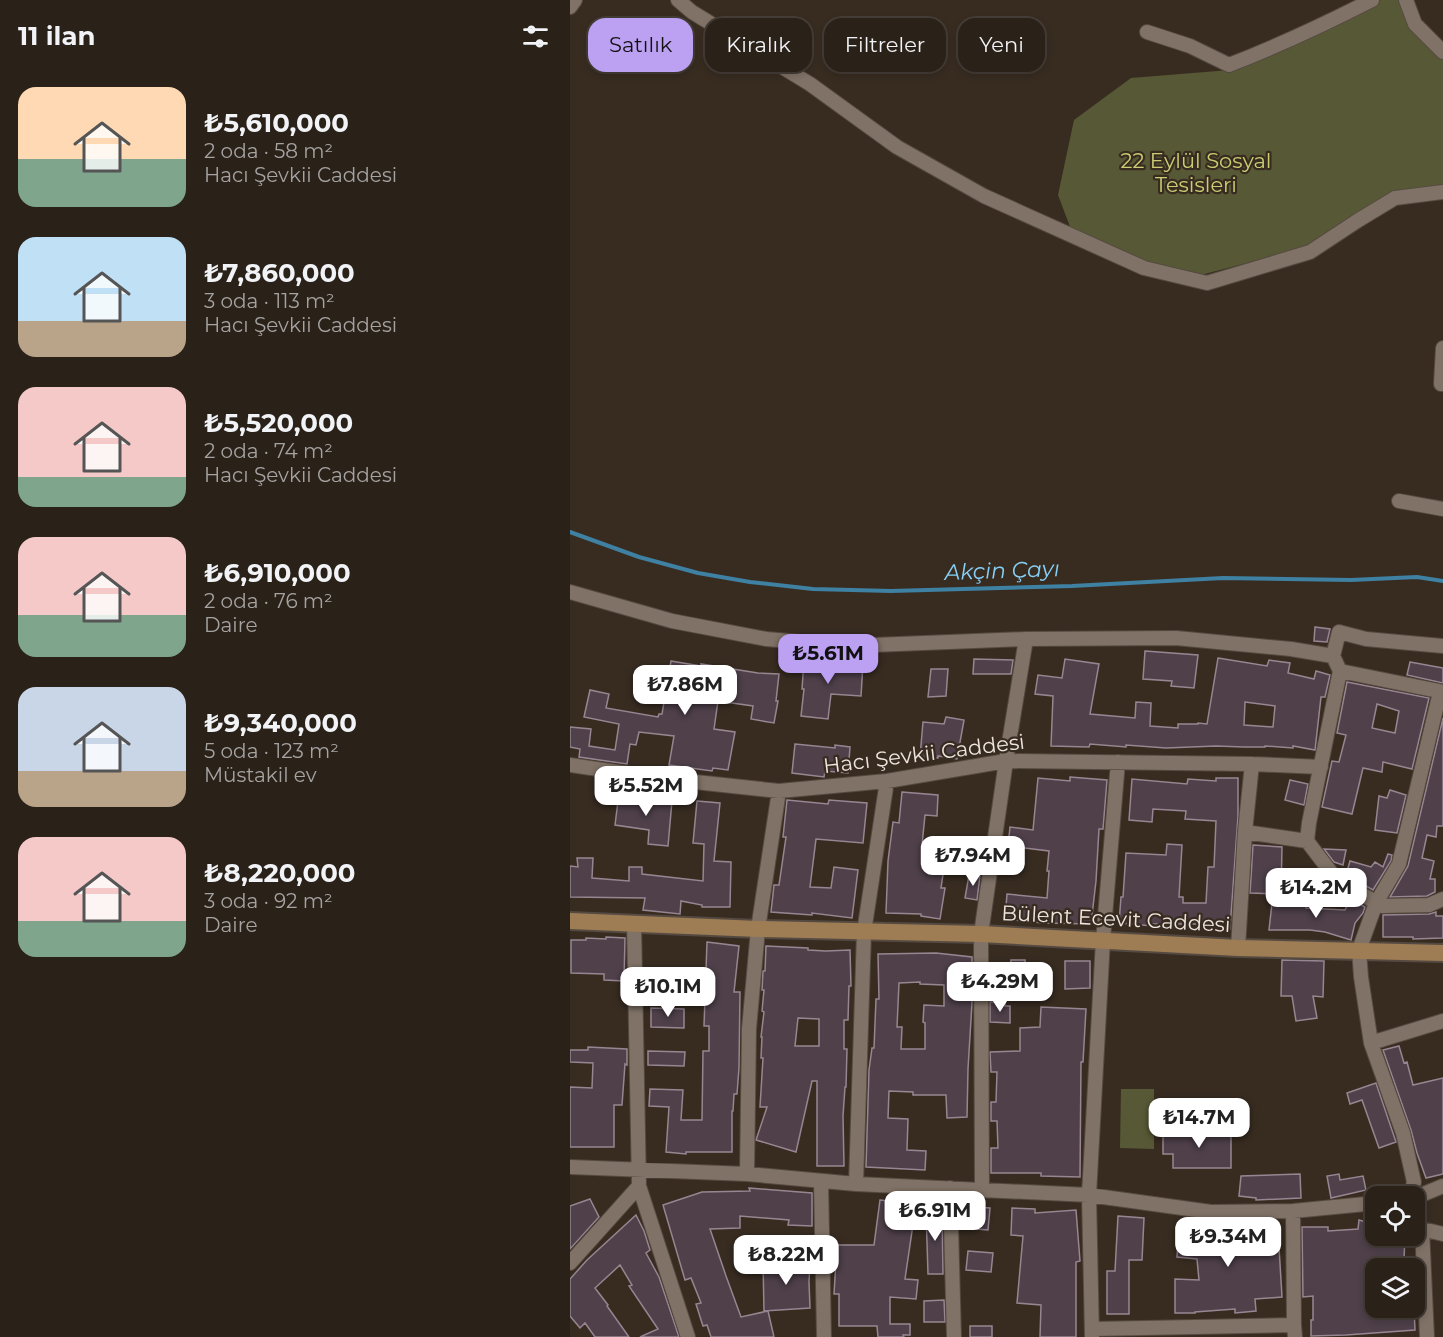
<!DOCTYPE html>
<html lang="tr">
<meta charset="utf-8">
<style>
body{margin:0;font-family:Montserrat,sans-serif;background:#362e26;color:#f1f3f6;height:100vh;display:flex;flex-direction:column;font-size:22px;white-space:nowrap}
*{box-sizing:border-box;margin:0}
p{font-size:20px;color:#a5a3a2}
.icon{flex:none;width:33px;height:33px;fill:none;stroke:currentColor;stroke-width:2;stroke-linecap:round;stroke-linejoin:round}
.map{position:relative;flex:1;overflow:hidden}
.drawer{display:flex;flex-direction:column;background:#2a2119;width:570px}
.drawer>*{flex:none}
.guide{position:absolute;left:18px;top:18px;width:570px;height:54px;display:flex;gap:12px}
.tools{position:absolute;left:795px;top:1186px;display:grid;gap:12px}
.tools a{display:grid;place-items:center;width:60px;height:60px;border-radius:12px;background:#2a2119;box-shadow:0 3px 9px #0003,0 0 0 2px #463e38;font-size:30px}
.price{position:absolute;translate:-50% -51px;padding:0 14px;border-radius:12px;background:#fff;color:#222;font-size:20px;line-height:39px;filter:drop-shadow(0 2px 3px #0008)}
.price::after{content:'';position:absolute;left:50%;top:36px;width:18px;height:14px;margin-left:-9px;background:inherit;clip-path:polygon(0 0,100% 0,50% 100%)}
.price.active{background:#bca0f2;color:#111}
ul{padding:0;list-style:none}
li{display:flex;align-items:center;gap:18px;height:150px;padding:0 18px}
li span{display:grid;place-items:center;flex:none;width:168px;height:120px;border-radius:18px;color:#555}
li>.icon{margin-inline-start:auto}
span .icon{width:72px;height:72px;fill:#fffc;stroke-width:1}
li b{font-size:26px}
h2{display:flex;justify-content:space-between;align-items:center;height:72px;padding:0 18px;font-size:26px}
.pill{padding:0 21px;border-radius:18px;background:#2a2119;box-shadow:0 3px 9px #0003,0 0 0 2px #463e38;font-size:21px;line-height:54px}
.pill.active{background:#bca0f2;color:#111}
main{display:flex;flex:1;min-height:0}
.map>svg:first-child{display:block}
.green{fill:#575936}
.lines{fill:none;stroke-linecap:round;stroke-linejoin:round}
.stream{stroke:#3f81a2;stroke-width:4}
.building{fill:#4f404a;stroke:#978691;stroke-width:1.5;fill-rule:evenodd}
.minor-casing{stroke:#554a41;stroke-width:16}
.major-casing{stroke:#554a41;stroke-width:20}
.minor{stroke:#807266;stroke-width:14}
.major{stroke:#9e7d55;stroke-width:16}
.labels{text-anchor:middle;stroke-width:4.5;stroke-linejoin:round;paint-order:stroke}
.park-label{font-size:21px;fill:#cacd72;stroke:#382c21}
.street-label{font-size:21px;fill:#ede5de;stroke:#382c21}
.water-label{font-size:22px;font-style:italic;fill:#86d0f6;stroke:#382c21}
</style>
<main>
<section class="drawer">
<h2>11 ilan<svg class="icon" aria-label="filters" viewBox="0 0 24 24"><path d="M4 7h16M4 17h16"/><circle cx="9" cy="7" r="2"/><circle cx="15" cy="17" r="2"/></svg></h2>
<ul>
<li><span style="background:linear-gradient(#ffd9b3 60%,#7fa58c 0)"><svg class="icon" aria-label="home" viewBox="0 0 24 24"><path d="M3 11l9-7 9 7M6 9v11h12V9"/></svg></span><div><b>₺5,610,000</b><p>2 oda · 58 m²</p><p>Hacı Şevkii Caddesi</p></div></li>
<li><span style="background:linear-gradient(#bfe0f5 70%,#b9a48a 0)"><svg class="icon" aria-label="home" viewBox="0 0 24 24"><path d="M3 11l9-7 9 7M6 9v11h12V9"/></svg></span><div><b>₺7,860,000</b><p>3 oda · 113 m²</p><p>Hacı Şevkii Caddesi</p></div></li>
<li><span style="background:linear-gradient(#f6c9c9 75%,#7fa58c 0)"><svg class="icon" aria-label="home" viewBox="0 0 24 24"><path d="M3 11l9-7 9 7M6 9v11h12V9"/></svg></span><div><b>₺5,520,000</b><p>2 oda · 74 m²</p><p>Hacı Şevkii Caddesi</p></div></li>
<li><span style="background:linear-gradient(#f6c9c9 65%,#7fa58c 0)"><svg class="icon" aria-label="home" viewBox="0 0 24 24"><path d="M3 11l9-7 9 7M6 9v11h12V9"/></svg></span><div><b>₺6,910,000</b><p>2 oda · 76 m²</p><p>Daire</p></div></li>
<li><span style="background:linear-gradient(#c9d6e8 70%,#b9a48a 0)"><svg class="icon" aria-label="home" viewBox="0 0 24 24"><path d="M3 11l9-7 9 7M6 9v11h12V9"/></svg></span><div><b>₺9,340,000</b><p>5 oda · 123 m²</p><p>Müstakil ev</p></div></li>
<li><span style="background:linear-gradient(#f6c9c9 70%,#7fa58c 0)"><svg class="icon" aria-label="home" viewBox="0 0 24 24"><path d="M3 11l9-7 9 7M6 9v11h12V9"/></svg></span><div><b>₺8,220,000</b><p>3 oda · 92 m²</p><p>Daire</p></div></li>
</ul>
</section>
<div class="map">
<svg width="873" height="1337" viewBox="0 0 873 1337">
<rect width="100%" height="100%" fill="#382c21"/>
<!-- green -->
<path class="green" d="M811,0h18l9,24 35,31v137l-48,6 -74,46 -132,34 -115,-41 -16,-42 16,-75 57,-42 99,-8z
M551,1089h33v60l-34,-1z"/>
<g class="lines">
<!-- stream -->
<path class="stream" d="M0,532l69,25 59,16 52,9 63,7 78,2 181,-5 151,-8 128,2 66,-3 26,4"/>
</g>
<!-- building -->
<path class="building" d="M745,627l15,2 -3,13 -13,-1z
M575,651l53,4 -4,33 -23,-2 1,-5 -29,-2z
M648,658l49,8 2,-6 21,3 -2,10 26,6 2,-8 14,4 -5,22h-4l-6,53 -22,-4v2l-28,-2v1h-21l-28,-1 -50,2 -40,-3v2l-36,-3 -1,3 -38,-1 2,-50 -18,-2 3,-19 24,3 3,-19 34,5 -9,50 45,4 1,-16 15,1 -1,23 28,2v-4h20v-1l9,1zM675,702l30,4 -2,21 -29,-2z
M404,659l39,1 -2,14h-38z
M101,661l30,5v-2l57,9 21,1 -3,27h2l-4,22 -23,-4 2,-13 -35,-5 -4,28 21,3 -7,38 -15,-2 -1,3 -43,-6 5,-29 -35,-4 -3,13 -6,-1 -3,20 -48,-7 1,-8 -10,-2v-20l21,2 -2,17 26,4 4,-26 -35,-7 6,-27 19,4 -3,14 52,9 1,-3h3z
M234,661l59,3 -2,32 -30,-2 -3,25 -27,-3 3,-27h-2z
M840,662l33,6v15l-36,-8z
M361,669h17l-2,27 -18,1z
M777,682l82,16 -17,71 -29,-7 -1,10 -19,-4 -11,46 -30,-7 10,-46 7,1 7,-27 -9,-2zM807,704l22,7 -4,22 -23,-5z
M376,717l18,3 -7,39 -19,-3v2l-18,-1 3,-35 21,2z
M873,718v108h-6l-1,11 -9,-2 -5,23 12,3 -4,18h5v13l-8,4 -37,1 18,-31z
M225,744l40,4v-3l15,2 -2,26 -23,-2 -1,6 -32,-4z
M500,777l37,3 -4,49h-4l-3,52 -5,43 -48,-1 -38,-4 2,-25 40,4 2,-27h-2l2,-20 -41,-5 2,-19 23,3 5,-52 32,3z
M646,778h22v38l-8,113h-13l1,-5h-65v2l-34,-3 2,-26h2l3,-44 40,2 1,-11 15,1 -3,52h4v6h23l2,-36h6l2,-46 -31,-2 1,-8 -33,-2 -1,13 -23,-2 3,-41 55,5 1,-5 28,2z
M720,780l18,4 -4,21 -19,-5z
M820,790l16,5 -9,38 -22,-3 4,-34 8,2z
M332,792l36,3 -1,21 -12,-1 -3,30 25,3 -6,40h4l-5,31 -19,-3v-2l-35,-1 2,-52 5,-39 6,1z
M49,793l23,4 -1,2 31,2 -4,45 -20,-2 1,-14 -34,-5z
M217,800l41,4 1,-4 38,3 -4,40 -47,-4 -6,48 21,1 3,-21 24,3 -6,48 -40,-5v2l-41,-3 3,-27h5l7,-48h-3z
M127,801l23,2 -6,58 17,1 -1,45h-28v-2l-21,-4 -1,13 -37,-4 2,-12 -75,-1v-31l8,1 -1,-9h16l-1,20 37,3v-14h13v7l61,7 1,-37 -11,-1z
M683,845l29,2 -1,47 -31,-1z
M754,849l22,1 -3,15 -9,-3z
M818,854l4,1 -1,6 -18,29 -27,-15 4,-14 21,6 4,-5 8,5z
M399,875l11,1 -3,24 -12,-2z
M781,898l14,9 -2,6 -8,10 -4,17 -26,-8 -15,-2h-41l3,-27 34,3v2l39,2z
M866,912v4h7v22l-30,1v-2h-30v-22l46,-1z
M36,937l19,1 -1,43 -20,-1v-6l-33,-1v-33h15v-2l20,1z
M137,942l32,4 -5,46h6l-1,76 -2,26h-3l-1,17h-1v41h-46v2l-20,-2 3,-45 -20,-1 1,-17 33,1 -2,30h21l1,-69h6v-25h-5z
M196,946l42,2v2l18,1 24,-1 1,36h-2l-1,34h-4v29h3l-1,38h-1l-2,29 1,50h-27v-85h-5l-16,71 -40,-12 11,-33h-7l3,-49h-2l1,-21h-1l3,-25 -2,-1 2,-21h-2l1,-19h2zM228,1018l21,1v27h-24z
M366,953l36,4v46l-4,66 -1,48 -20,1 -1,-23h-33v-3l-24,-1 -1,27 20,1 -1,31 19,1 -1,19 -59,-3 3,-97 3,-22h2l2,-49h3l-1,-45zM350,982v2l24,1v21l-20,-1 -1,17 2,1v26h-24l1,-22h-5l2,-44z
M441,960h14v29h-14z
M712,960l42,1 -1,36 -10,-1 4,22 -21,3 -4,-25h-11z
M495,961h25v27l-25,1z
M420,1002h15v4h5v17l-20,-1z
M471,1007l45,2 -3,53h-2l-1,115 -39,-1v-3h-50v-25h7l-1,-27h-6v-19h5l1,-30h-6l-1,-20 30,-1v-23l20,-1z
M81,1008l33,1v19l-33,-1z
M829,1046l5,17 3,-1 6,23 30,-7v96l-17,4 -9,-25 -6,-23 -28,-80z
M18,1047l39,2v16l-2,-1 -3,41h-8v42h-44v-60l22,1 1,-25 -23,-1v-12h18z
M78,1051l37,1 -1,14 -36,-1z
M806,1083l20,59 -17,6 -17,-48 -12,4 -3,-11z
M603,1130h58v38h-58v-14h-10v-19h10z
M730,1174l1,24 -45,2v-2l-17,-2 2,-20z
M769,1174l1,6 23,-4 3,14 -35,8 -4,-22z
M179,1188l63,5v33l-24,-1 1,-5 -49,-4v12l-30,1 16,47 15,41 27,-6 6,26h-63l-4,-12 -4,1 -7,-22 5,-1 -10,-25 -6,2 -22,-75 39,-13 48,-1z
M20,1199l9,18 -29,32v-43z
M310,1200l36,4 -11,75 13,1 -2,19 -26,-2v27h20v11h-7l1,2h-26l-1,-11h-38v-32h-5l3,-49h37z
M394,1206l26,2 -2,22 -26,-2z
M442,1208l23,1v4l41,-3 4,51 -4,1v75h-36l1,-32 -24,-2 6,-67 -12,-1z
M372,1210l1,64h-15l-2,-63z
M66,1215l8,16 6,19 -4,3 13,24 20,60h-39l18,-8 -29,-43 3,-1 -12,-20 -25,23 13,17 -1,1 22,31h-34l-10,-14 -5,5 -10,-12v-37l17,-19z
M548,1216l26,2 -2,42h-13v54h-22v-43h8z
M789,1220l17,5v11h29l-1,23 -28,1v48h38l1,22 -69,5 -35,1v-16h2v-24l-10,1 -1,-70h26v4l30,-2z
M609,1222l79,7v-3h21v21l3,50 -27,2 1,12 -21,2v-4l-40,3v1h-20v-34l24,1 -2,-21 -20,-2z
M398,1251l25,2 -2,19 -25,-2z
M193,1262h47l-1,20 1,26 -46,3z
M374,1300l1,22h-21v-21z
M400,1326h22v11h-22z"/>
<g class="lines">
<!-- minor casing -->
<g class="minor-casing">
<path id="minor" d="M108,0l14,12 118,72 87,63 87,49 160,72 63,15 103,-31 47,-31 38,-23 48,-6
M836,0l9,24 28,28
M0,7l5,-7
M577,32l43,14 39,19c49,-19 96,-41 143,-65
M873,348l-2,36h2
M829,501l44,8
M0,592l102,29 94,18 82,7 178,-7 150,-1 115,11 42,7 7,15 103,21
M763,656l6,-24 27,7 77,7
M770,671l-31,152 -2,18 29,38 46,27 47,-1 14,-6
M0,765l88,13 121,13 108,-10 119,-20 246,3 69,3
M675,832l62,9
M64,923l5,263 49,151
M668,948l7,-116 7,-68
M801,1043l72,-22
M0,1167l177,7 109,10 233,11 122,17 82,-1 83,-8
M177,1174l2,-145 9,-100 21,-138
M251,1181l3,156
M286,1184l8,-252 23,-151
M380,1188l4,149
M412,1191l-1,-257 25,-173 20,-122
M840,1197l4,-15 -11,-49 -32,-90 -10,-66 -2,-27 17,-47 23,-39 41,-172
M844,1198l29,-12
M723,1211l1,114 1,12
M844,1213l8,16 5,108
M852,1229l21,5
M0,1263l69,-77
M522,1329l202,-4
M522,1337l-3,-142 14,-255 15,-178"/>
</g>
<!-- major casing -->
<g class="major-casing">
<path id="major" d="M0,921l188,8 223,5 257,14 205,5"/>
</g>
<!-- minor -->
<use href="#minor" class="minor"/>
<!-- major -->
<use href="#major" class="major"/>
</g>
<g class="labels">
<!-- park labels -->
<g class="park-label">
<text x="626" y="168">22 Eylül Sosyal<tspan x="626" dy="24">Tesisleri</tspan></text>
</g>
<!-- street labels -->
<g class="street-label">
<text transform="translate(354 754) rotate(-7)" y="7">Hacı Şevkii Caddesi</text>
<text transform="translate(546 919) rotate(3)" y="7">Bülent Ecevit Caddesi</text>
</g>
<!-- water labels -->
<g class="water-label">
<text transform="translate(432 570) rotate(-2)" y="8">Akçin Çayı</text>
</g>
</g>
</svg>
<div class="tools">
<a><svg class="icon" aria-label="locate" viewBox="0 0 24 24"><circle cx="12" cy="12" r="6"/><path d="M12 2v4M12 18v4M2 12h4M18 12h4"/></svg></a>
<a><svg class="icon" aria-label="layers" viewBox="0 0 24 24"><path d="M12 4l9 5-9 5-9-5zM3 14l9 5 9-5"/></svg></a>
</div>
<b class="price active" style="left:258px;top:685px">₺5.61M</b>
<b class="price" style="left:115px;top:716px">₺7.86M</b>
<b class="price" style="left:76px;top:817px">₺5.52M</b>
<b class="price" style="left:403px;top:887px">₺7.94M</b>
<b class="price" style="left:746px;top:919px">₺14.2M</b>
<b class="price" style="left:430px;top:1013px">₺4.29M</b>
<b class="price" style="left:98px;top:1018px">₺10.1M</b>
<b class="price" style="left:629px;top:1149px">₺14.7M</b>
<b class="price" style="left:365px;top:1242px">₺6.91M</b>
<b class="price" style="left:658px;top:1268px">₺9.34M</b>
<b class="price" style="left:216px;top:1286px">₺8.22M</b>
<div class="guide">
<a class="pill active">Satılık</a>
<a class="pill">Kiralık</a>
<a class="pill">Filtreler</a>
<a class="pill">Yeni</a>
</div>
</div>
</main>
